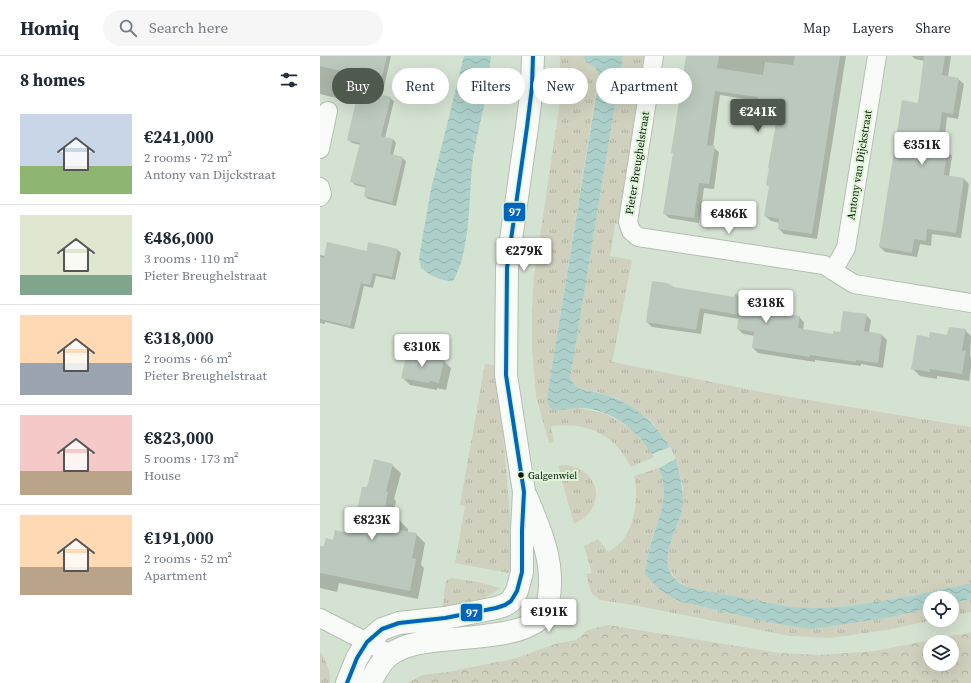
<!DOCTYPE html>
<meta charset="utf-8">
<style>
body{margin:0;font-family:"Source Serif 4",serif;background:#f6f6f7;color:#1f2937;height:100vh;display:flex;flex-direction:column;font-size:15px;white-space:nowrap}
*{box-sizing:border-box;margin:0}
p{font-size:13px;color:#747a83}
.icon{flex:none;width:22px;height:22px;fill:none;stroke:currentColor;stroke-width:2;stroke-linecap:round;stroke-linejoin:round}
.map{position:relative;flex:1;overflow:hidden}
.sheet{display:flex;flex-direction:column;background:#fff;width:320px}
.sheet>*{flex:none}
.hud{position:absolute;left:12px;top:12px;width:380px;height:36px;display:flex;gap:8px}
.controls{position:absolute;left:603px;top:535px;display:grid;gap:8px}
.controls a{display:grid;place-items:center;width:36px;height:36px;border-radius:50%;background:#fff;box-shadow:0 4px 16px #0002;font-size:20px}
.price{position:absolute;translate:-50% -34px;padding:0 9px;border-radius:4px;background:#fff;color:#222;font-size:13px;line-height:26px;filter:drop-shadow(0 1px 2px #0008)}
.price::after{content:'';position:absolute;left:50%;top:24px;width:12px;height:9px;margin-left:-6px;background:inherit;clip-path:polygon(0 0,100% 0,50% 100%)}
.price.current{background:#4f594d;color:#fff}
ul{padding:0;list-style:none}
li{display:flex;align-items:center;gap:12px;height:100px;padding:0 20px}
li+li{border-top:1px solid #e0e1e3}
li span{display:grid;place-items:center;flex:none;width:112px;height:80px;border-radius:0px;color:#555}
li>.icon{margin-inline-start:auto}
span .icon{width:48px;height:48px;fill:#fffc;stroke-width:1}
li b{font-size:17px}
h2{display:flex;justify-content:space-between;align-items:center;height:48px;padding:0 20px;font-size:17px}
.tag{padding:0 14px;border-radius:18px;background:#fff;box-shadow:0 4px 16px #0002;font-size:14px;line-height:36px}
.tag.current{background:#4f594d;color:#fff}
header{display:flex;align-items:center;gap:24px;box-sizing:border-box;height:56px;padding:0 20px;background:#fff;border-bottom:1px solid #e0e1e3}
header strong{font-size:19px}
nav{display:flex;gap:22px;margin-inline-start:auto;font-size:14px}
.search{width:280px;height:36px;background:#f6f6f7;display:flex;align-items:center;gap:10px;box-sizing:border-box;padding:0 14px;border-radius:22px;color:#747a83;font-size:15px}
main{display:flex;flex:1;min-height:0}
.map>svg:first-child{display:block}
.grass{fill:url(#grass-tufts)}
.forest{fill:url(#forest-crowns);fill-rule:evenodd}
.water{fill:url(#water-waves)}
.shadow{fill:#0003}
.building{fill:#bac8bd}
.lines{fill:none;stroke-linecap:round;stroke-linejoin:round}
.minor-casing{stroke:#b4bfb2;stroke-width:20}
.tertiary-casing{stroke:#b4bfb2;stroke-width:24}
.minor{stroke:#f9fbf8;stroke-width:18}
.tertiary{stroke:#f9fbf8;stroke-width:22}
.bus-1-casing{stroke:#ddf7d7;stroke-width:7}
.bus-1{stroke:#0065bd;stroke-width:4}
.bus-dot{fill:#070f06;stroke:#ddf7d7;stroke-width:1.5}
.labels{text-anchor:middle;stroke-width:4;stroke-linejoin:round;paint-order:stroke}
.bus-label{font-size:10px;fill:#070f06;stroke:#ddf7d7;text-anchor:start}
.street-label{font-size:11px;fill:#070f06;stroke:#ddf7d7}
.line-badge{stroke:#ddf7d7;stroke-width:1.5}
.badge-label{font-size:11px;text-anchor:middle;font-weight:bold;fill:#fff}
</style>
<header>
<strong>Homiq</strong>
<div class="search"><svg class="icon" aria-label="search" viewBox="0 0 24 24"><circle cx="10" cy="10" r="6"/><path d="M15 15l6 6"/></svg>Search here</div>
<nav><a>Map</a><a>Layers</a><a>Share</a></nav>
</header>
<main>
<section class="sheet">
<h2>8 homes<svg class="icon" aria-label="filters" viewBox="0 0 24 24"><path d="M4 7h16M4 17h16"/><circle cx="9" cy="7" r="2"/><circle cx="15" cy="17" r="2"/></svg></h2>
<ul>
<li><span style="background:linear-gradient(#c9d6e8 65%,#8fb573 0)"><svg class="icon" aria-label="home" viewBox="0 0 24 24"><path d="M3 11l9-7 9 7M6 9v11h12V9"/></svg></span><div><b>€241,000</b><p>2 rooms · 72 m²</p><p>Antony van Dijckstraat</p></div></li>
<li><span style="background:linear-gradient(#dfe7d0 75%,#7fa58c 0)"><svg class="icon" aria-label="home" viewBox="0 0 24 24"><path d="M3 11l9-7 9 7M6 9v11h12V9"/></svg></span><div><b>€486,000</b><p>3 rooms · 110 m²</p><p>Pieter Breughelstraat</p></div></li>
<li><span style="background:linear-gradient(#ffd9b3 60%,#9aa5b1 0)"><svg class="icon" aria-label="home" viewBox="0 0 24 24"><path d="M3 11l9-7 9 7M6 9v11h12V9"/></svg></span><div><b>€318,000</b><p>2 rooms · 66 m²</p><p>Pieter Breughelstraat</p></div></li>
<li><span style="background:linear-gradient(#f6c9c9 70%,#b9a48a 0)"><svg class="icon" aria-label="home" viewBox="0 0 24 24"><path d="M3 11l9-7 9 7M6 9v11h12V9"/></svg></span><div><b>€823,000</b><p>5 rooms · 173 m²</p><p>House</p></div></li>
<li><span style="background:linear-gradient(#ffd9b3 65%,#b9a48a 0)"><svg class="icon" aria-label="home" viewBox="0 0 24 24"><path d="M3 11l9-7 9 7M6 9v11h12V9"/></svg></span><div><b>€191,000</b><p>2 rooms · 52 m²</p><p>Apartment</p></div></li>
</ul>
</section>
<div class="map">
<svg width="651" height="627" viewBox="0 0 651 627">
<defs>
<pattern id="grass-tufts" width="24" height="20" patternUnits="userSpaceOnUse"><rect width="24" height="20" fill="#d0d0be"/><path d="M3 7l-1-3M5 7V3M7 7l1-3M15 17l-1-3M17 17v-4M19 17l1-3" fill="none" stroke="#b1b1a2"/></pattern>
<pattern id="forest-crowns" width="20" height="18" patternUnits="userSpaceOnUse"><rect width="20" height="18" fill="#d0d0be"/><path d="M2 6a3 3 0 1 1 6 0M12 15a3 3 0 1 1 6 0" fill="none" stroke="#b1b1a2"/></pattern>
<pattern id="water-waves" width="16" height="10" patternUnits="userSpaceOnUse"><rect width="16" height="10" fill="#add0cb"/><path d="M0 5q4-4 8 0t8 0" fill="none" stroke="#93b1ad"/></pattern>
</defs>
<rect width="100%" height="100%" fill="#d4e2d1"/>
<!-- grass -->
<path class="grass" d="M240,0h23c3,8 12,9 16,17l-49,305 -3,23 59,13 29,17 12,14 7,12 -23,10c-17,-33 -43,-45 -80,-41l3,16 -5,1 -13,-47 -4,-47v-41l2,-31 25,-169z
M303,0h21l-26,168h-3l-5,32 22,4 -20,102 160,32 199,33v156l-59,13 -63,10 -32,2 -25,-1 -102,-19 -14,-8 -8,-13 -1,-9 3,-14 8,-19 5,-37 -7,-29 -6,-12 -18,-25 -15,-12 -20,-12 -19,-6 -19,-3 -9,-10z
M165,308l12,1 16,186 -4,22 -54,-10 10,-57 -5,-1z
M246,409c36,6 41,43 8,59l-16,-58z
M339,412l3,8 2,17 -1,13 -12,35 -4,19 35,42 85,20 119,-4 44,-10v12h3l-46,10 -58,8 -39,-2 -157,-31 -33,-5 -8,-6 -6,-20 6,-1 -8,-27 14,-7 10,13c4,-3 9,-6 13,-10 14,-15 18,-46 13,-66z
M131,522l27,4 22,6c-19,15 -36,17 -58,21l4,-28z
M651,543v13l-19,4v-13z
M0,595c6,10 11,20 10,32h-10z"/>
<!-- forest -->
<path class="forest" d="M288,569l171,28 41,2 55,-4 96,-19v51h-563l14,-8 26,-3 69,-14 38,-14 21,-4 12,-10zM610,586h22v22h-22z"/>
<!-- water -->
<path class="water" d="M144,0h27c-2,15 -4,30 -6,45 -4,19 -9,38 -12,57 -5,38 -1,90 -20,123 -13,0 -22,-5 -32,-13l-2,-10 12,-69z
M263,0h40l-53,323 9,10c44,7 67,21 91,58l-18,7c-14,-24 -43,-46 -72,-46 -11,0 -19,4 -30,0l-3,-7 3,-23 49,-300c1,-13 -13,-12 -16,-22z
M356,403c4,16 8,32 6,49 -3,22 -27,53 -6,72 4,4 10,6 14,8l102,19 25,1 32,-2 63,-10 59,-13v16l-19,4v-5h-22v10l-44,10 -75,11 -44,-7 -85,-20c-17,-7 -25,-14 -37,-28 2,-12 3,-23 7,-34 8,-28 18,-42 7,-72z"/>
<!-- shadow -->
<path class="shadow" d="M0,0h71l-9,40 8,2 4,3 -9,37 8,1 3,4 -3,12 9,3 4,3 -10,45 -28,-7 -3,-3 2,-8 -12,-3 -3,-3 9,-37 -9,-2 -4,-4 9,-36 -37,-9z
M367,0h159l-29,183 -33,-5 -5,-5 1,-6 -9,-2 -6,-5 5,-29 -3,-2 11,-69 -16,-2 -5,-5 1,-8 -38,-6 -7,52 6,5 -5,37 -10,-1 -5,35 -30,-5 -5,-5 10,-59 -2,-2z
M592,0h39l-3,21 10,2 6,5 -6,35 -11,-2 -4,34h4l5,5 -3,21 15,2 5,5 -8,54 -29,-4 -1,12 -11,-2 -3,13 -32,-5 -5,-5 38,-143 7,-43 -10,-2z
M49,187l29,7 3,3 -6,27 -19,-4 -3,12 -9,-2 -10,43 -29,-7v2l-5,-1v-68l5,1 42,-4z
M353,232l62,10h21l5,5v3l13,2 5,6 20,3 5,5 -1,8 31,5 7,-2 25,-18 5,5 -2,13 13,2 5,5 -4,28 -22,-4v2l-46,-6v2l-57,-9 -5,-5 2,-12 -12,-2 -5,-5 1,-10 -35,-6 -3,21 -49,-7 -5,-5z
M645,274l6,6 -1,20 1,2v10l-2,13 -32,-5v3l-17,-3 -8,-8 18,-30 18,-2z
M124,305l7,7 -5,22 -9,-2v2l-27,-5 -8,-8z
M72,409l9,8 -7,26 2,2 -4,18 8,2 8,8v4l8,1 9,9 -4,22 3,3 -6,31 -79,-16 -2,9 -17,-4v-41l5,1 9,-7 19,-6 15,-46z"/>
<!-- building -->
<path class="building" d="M0,0h67l-9,38 13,3 -10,39 12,3 -3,15 13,3 -11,46 -28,-7 2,-10 -16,-4 10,-39 -13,-3 9,-39 -12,-3 6,-25 -30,-7z
M366,0h33l-2,12 46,7 2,-13 28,3 2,-9h45l-28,178 -34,-5 1,-10 -15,-3 5,-30 -3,-1 3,-17h-1l10,-56 -22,-3 2,-12 -43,-6 -8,54 8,1 -6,38 -10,-1 -5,35 -31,-4 10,-61h-2z
M604,0h21l-3,19 17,3 -6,36 -11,-2 -5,37 10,1 -3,25 20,3 -8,55 -29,-4 -1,12 -12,-2 -2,14 -33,-6 23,-147 16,3z
M7,186l40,9 1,-9 30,7 -6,28 -19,-4 -3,12 -9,-2 -11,43 -30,-7v-62l4,1z
M332,225l15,2 7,4 60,10 1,-3 22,3 -1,7 19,3 -1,6 26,3 -2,12 35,6v-3l7,1 3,-21 24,3 -3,17 18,3 -4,29 -22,-3v2l-46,-7v2l-58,-9 2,-16 -17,-3 2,-14 -39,-7 -4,22 -50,-8z
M629,271l17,2 -4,21 4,1 -4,23 -32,-5v3l-19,-3 6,-34 12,2 1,-5 17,3z
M87,296l37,8 -5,23 -9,-2 -1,2 -28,-5z
M54,403l19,5 -7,27 2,1 -5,25 17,3 -2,10 19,3 -5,25 4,1 -6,32 -90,-18v-27h4l2,-8 7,2 2,-10 17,4 10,-47h5z"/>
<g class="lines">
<!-- minor casing -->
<g class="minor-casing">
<path id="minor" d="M334,0l-26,166 3,9 7,6 186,28 30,19 117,19
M0,93l8,-38
M0,131l2,7 -2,3
M513,215l13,-23 31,-192
M0,562l70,36"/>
</g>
<!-- tertiary casing -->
<g class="tertiary-casing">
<path id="tertiary" d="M27,627l10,-25 10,-16 15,-13 17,-6 46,-5 51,-10 9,-3 6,-4 6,-10 5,-19v-42l2,-38 -18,-117 1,-107 20,-141 5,-40 1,-31
M50,627c5,-10 11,-23 21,-29 18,-12 41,-13 62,-15 20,-2 57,-4 75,-13 4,-2 9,-4 12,-8 5,-4 6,-10 8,-16 8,-37 -8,-73 -22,-106"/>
</g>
<!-- minor -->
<use href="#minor" class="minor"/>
<!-- tertiary -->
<use href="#tertiary" class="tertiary"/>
<!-- bus-1 casing -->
<g class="bus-1-casing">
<path id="bus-1" d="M27,627l10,-25 10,-16 15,-13 17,-6 46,-5 51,-10 9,-3 6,-4 6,-10 5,-19v-42l2,-38 -18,-117 1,-107 20,-141 5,-40 1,-31"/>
</g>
<!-- bus-1 -->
<use href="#bus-1" class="bus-1"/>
</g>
<!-- markers -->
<circle class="bus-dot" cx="201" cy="419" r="3.5"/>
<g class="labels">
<!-- bus labels -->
<g class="bus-label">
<text x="208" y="423">Galgenwiel</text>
</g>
<!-- street labels -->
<g class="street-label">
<text transform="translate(317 107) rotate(-81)" y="4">Pieter Breughelstraat</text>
<text transform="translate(539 109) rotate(-81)" y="4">Antony van Dijckstraat</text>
</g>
</g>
<g class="line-badge">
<rect x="183" y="146" width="23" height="20" rx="4" fill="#0065bd"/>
<rect x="140" y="547" width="23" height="19" rx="4" fill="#0065bd"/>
</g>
<g class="badge-label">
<text x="195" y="160">97</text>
<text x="152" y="561">97</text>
</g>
</svg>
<div class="controls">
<a><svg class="icon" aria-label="locate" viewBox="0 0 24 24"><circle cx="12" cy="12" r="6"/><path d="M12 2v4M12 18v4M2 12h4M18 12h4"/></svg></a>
<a><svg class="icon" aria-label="layers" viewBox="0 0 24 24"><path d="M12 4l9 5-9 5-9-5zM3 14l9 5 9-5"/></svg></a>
</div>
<b class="price current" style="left:438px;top:77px">€241K</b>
<b class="price" style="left:602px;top:110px">€351K</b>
<b class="price" style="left:409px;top:179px">€486K</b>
<b class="price" style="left:204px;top:216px">€279K</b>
<b class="price" style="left:446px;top:268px">€318K</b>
<b class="price" style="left:102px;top:312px">€310K</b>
<b class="price" style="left:52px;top:485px">€823K</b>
<b class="price" style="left:229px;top:577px">€191K</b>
<div class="hud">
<a class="tag current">Buy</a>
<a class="tag">Rent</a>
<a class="tag">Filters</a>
<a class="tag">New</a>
<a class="tag">Apartment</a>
</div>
</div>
</main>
